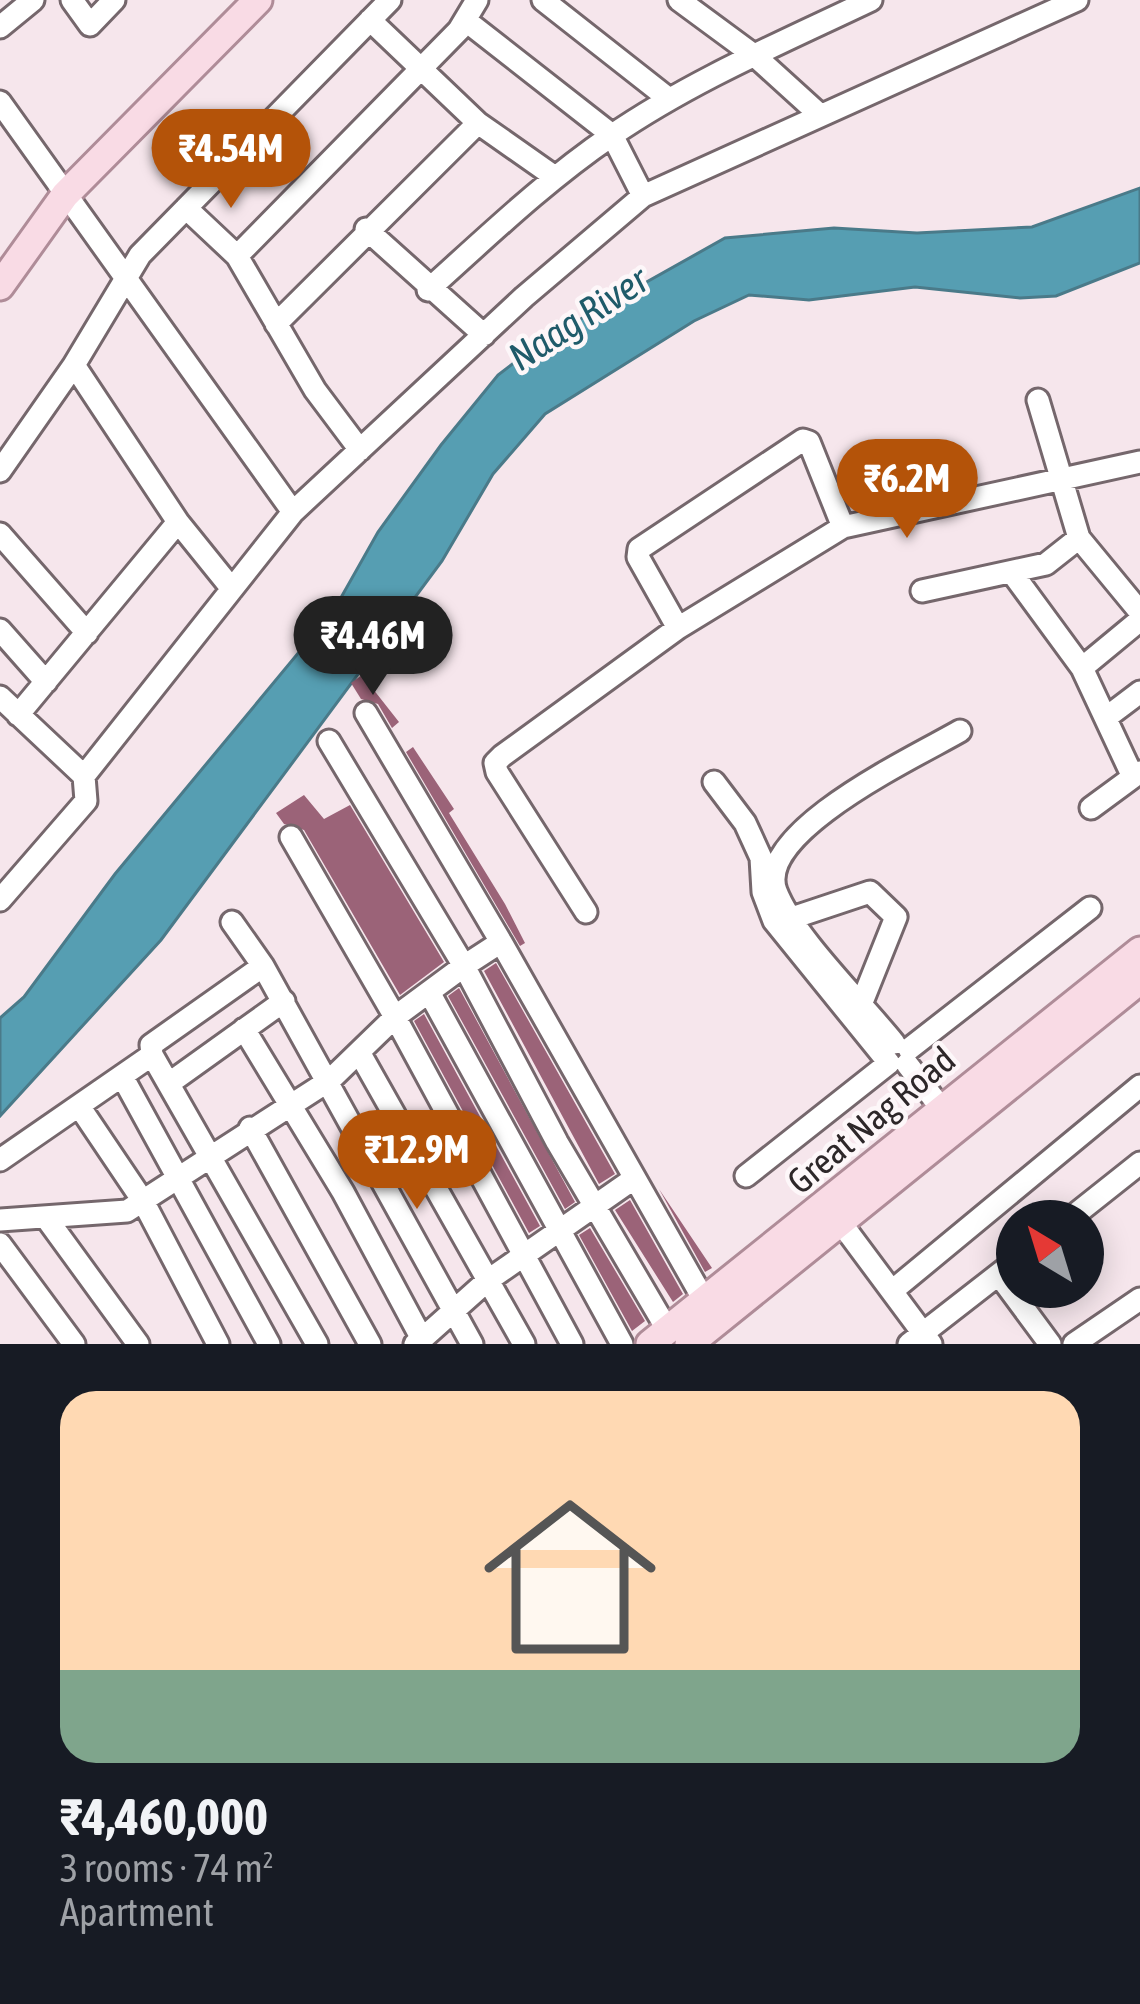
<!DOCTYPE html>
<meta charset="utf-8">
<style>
body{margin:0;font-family:"Asap Condensed",sans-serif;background:#20242c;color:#f1f3f6;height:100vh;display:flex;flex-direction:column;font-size:45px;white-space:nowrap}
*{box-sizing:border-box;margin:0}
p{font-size:39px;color:#9ea1a6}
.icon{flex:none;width:66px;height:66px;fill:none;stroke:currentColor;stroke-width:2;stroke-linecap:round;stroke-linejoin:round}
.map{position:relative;height:1344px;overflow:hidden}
.details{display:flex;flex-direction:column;background:#171b24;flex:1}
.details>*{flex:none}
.needle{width:78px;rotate:322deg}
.buttons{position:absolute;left:996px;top:1200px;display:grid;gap:24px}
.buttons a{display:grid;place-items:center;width:108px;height:108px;border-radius:50%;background:#171b24;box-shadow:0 6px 30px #0003;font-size:60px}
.price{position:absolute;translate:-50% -102px;padding:0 27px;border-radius:42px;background:#b45309;color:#fff;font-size:39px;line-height:78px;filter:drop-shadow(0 3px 6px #0008)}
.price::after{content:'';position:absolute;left:50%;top:72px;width:36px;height:27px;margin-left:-18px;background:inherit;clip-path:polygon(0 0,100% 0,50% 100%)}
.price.active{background:#222;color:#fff}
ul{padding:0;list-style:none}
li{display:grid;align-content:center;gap:24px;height:636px;padding:0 60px}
li span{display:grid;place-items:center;height:372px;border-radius:36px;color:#555}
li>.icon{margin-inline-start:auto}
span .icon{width:216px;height:216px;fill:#fffc;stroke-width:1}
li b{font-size:51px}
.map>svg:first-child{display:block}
.water{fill:#569eb2;stroke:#4a7a89;stroke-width:3}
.building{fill:#9b6378}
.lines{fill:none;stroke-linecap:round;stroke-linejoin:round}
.minor-casing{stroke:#75676c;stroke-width:27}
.major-casing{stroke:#af8c98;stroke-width:33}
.minor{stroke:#fff;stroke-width:21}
.major{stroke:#f9dbe5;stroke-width:27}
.labels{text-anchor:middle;stroke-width:9;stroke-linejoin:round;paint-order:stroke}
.street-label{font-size:36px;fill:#2d2729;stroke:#fdf7f9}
.water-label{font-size:39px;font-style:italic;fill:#1f5b6a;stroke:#fdf7f9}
</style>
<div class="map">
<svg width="1140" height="1344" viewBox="0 0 1140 1344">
<rect width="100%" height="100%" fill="#f6e6ec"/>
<!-- water -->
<path class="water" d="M1140,188v75l-84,33 -36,2 -105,-11 -106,13 -60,-5 -55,26 -149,93 -52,60 -51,87 -281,379 -161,176v-98l24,-21 91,-123 219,-264 44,-78 63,-87 57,-70 47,-36 180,-101 109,-10 83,5 115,-6z"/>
<!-- building -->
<path class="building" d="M362,675l37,47 -7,6 -14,-24 -17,-5 -10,-16z
M413,747l41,62 -5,4 56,91 20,39 -5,3 -114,-194z
M304,795l20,24 26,-14 94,157 -44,33 -96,-165 -20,-6 -8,-11z
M496,963l119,211 -16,10 -115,-213z
M459,988l116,214 -10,7 -117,-213z
M424,1014l116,212 -11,7 -115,-212z
M659,1189l53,79 -7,4z
M630,1200l53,94 -10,8 -58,-92z
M590,1228l55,93 -13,10 -53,-96z"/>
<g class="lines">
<!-- minor casing -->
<g class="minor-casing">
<path id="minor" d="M72,0l18,25 24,-25
M543,0l126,99
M679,0l76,56 65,59
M465,20l147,115 31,61
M0,27l33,-27
M0,102l293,410 231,-215 119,-101 434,-196
M478,123l77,54
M186,208l51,48 78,134 45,60
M366,229l118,106
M237,256l222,-226 18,-30
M428,290c59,-53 117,-109 183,-154 80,-55 172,-94 260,-136
M276,324l202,-201 -108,-103
M0,471l74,-106
M178,522l54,67
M0,534l87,99
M1079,538l61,74
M1013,574l69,94 51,109
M922,591l124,-27 33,-26 -41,-138
M678,628l-40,-71 1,-8 164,-109 6,2 34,85
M0,630l46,52
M1082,668l58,-48
M0,697l84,79
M366,713l135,229
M18,715l160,-193 -104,-157 66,-110 250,-255
M1107,717l33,-25
M329,741l135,225 37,-24 203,358
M714,782l31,41 16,35 2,34 11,29 115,142 -143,113
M1091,808l49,-36
M0,900l86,-99 -2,-25 209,-264
M586,912l-89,-140 -2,-9 7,-7 176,-128 165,-101 297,-65
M792,918l78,-26 26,25 -34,85
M232,922l31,44
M429,992l193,352
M244,1029l99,163 79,147 -7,5
M894,1043c-32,-40 -101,-107 -118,-152 -22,-59 141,-135 184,-160
M909,1049l181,-141
M359,1052l165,292
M152,1055l165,289
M907,1064l34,44
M122,1076l147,268
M171,1082l113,-81
M79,1106l64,95 75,143
M250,1128l120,216
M0,1160l152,-105 -1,-10 112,-79 209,378
M47,1219l91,125
M0,1220l127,-9 203,-131 65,-63 -104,-180
M1067,1221l73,-58
M841,1223l90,121
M0,1244l74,100
M999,1275l51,69
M892,1291l248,-205
M422,1339l65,-58 145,-101
M572,1344l-177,-327 69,-51 93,176 110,187
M909,1344l108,-84
M1074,1344l66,-45"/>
</g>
<!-- major casing -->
<g class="major-casing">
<path id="major" d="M0,286l65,-91 193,-195
M650,1344l490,-393
M689,1344l451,-364"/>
</g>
<!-- minor -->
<use href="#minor" class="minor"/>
<!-- major -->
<use href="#major" class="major"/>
</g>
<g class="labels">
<!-- street labels -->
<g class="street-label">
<text transform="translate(871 1120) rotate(-40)" y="13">Great Nag Road</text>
</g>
<!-- water labels -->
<g class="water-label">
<text transform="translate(578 318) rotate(-33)" y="14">Naag River</text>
</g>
</g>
</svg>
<div class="buttons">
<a><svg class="needle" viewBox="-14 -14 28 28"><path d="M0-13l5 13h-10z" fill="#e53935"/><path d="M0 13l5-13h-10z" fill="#9ea1a6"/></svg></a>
</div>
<b class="price" style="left:231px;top:211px">₹4.54M</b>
<b class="price" style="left:907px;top:541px">₹6.2M</b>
<b class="price active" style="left:373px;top:698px">₹4.46M</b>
<b class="price" style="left:417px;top:1212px">₹12.9M</b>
</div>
<section class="details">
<ul>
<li><span style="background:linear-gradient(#ffd9b3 75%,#7fa58c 0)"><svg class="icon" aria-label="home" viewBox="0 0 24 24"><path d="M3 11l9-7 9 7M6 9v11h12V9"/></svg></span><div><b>₹4,460,000</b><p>3 rooms · 74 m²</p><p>Apartment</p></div></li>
</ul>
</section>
